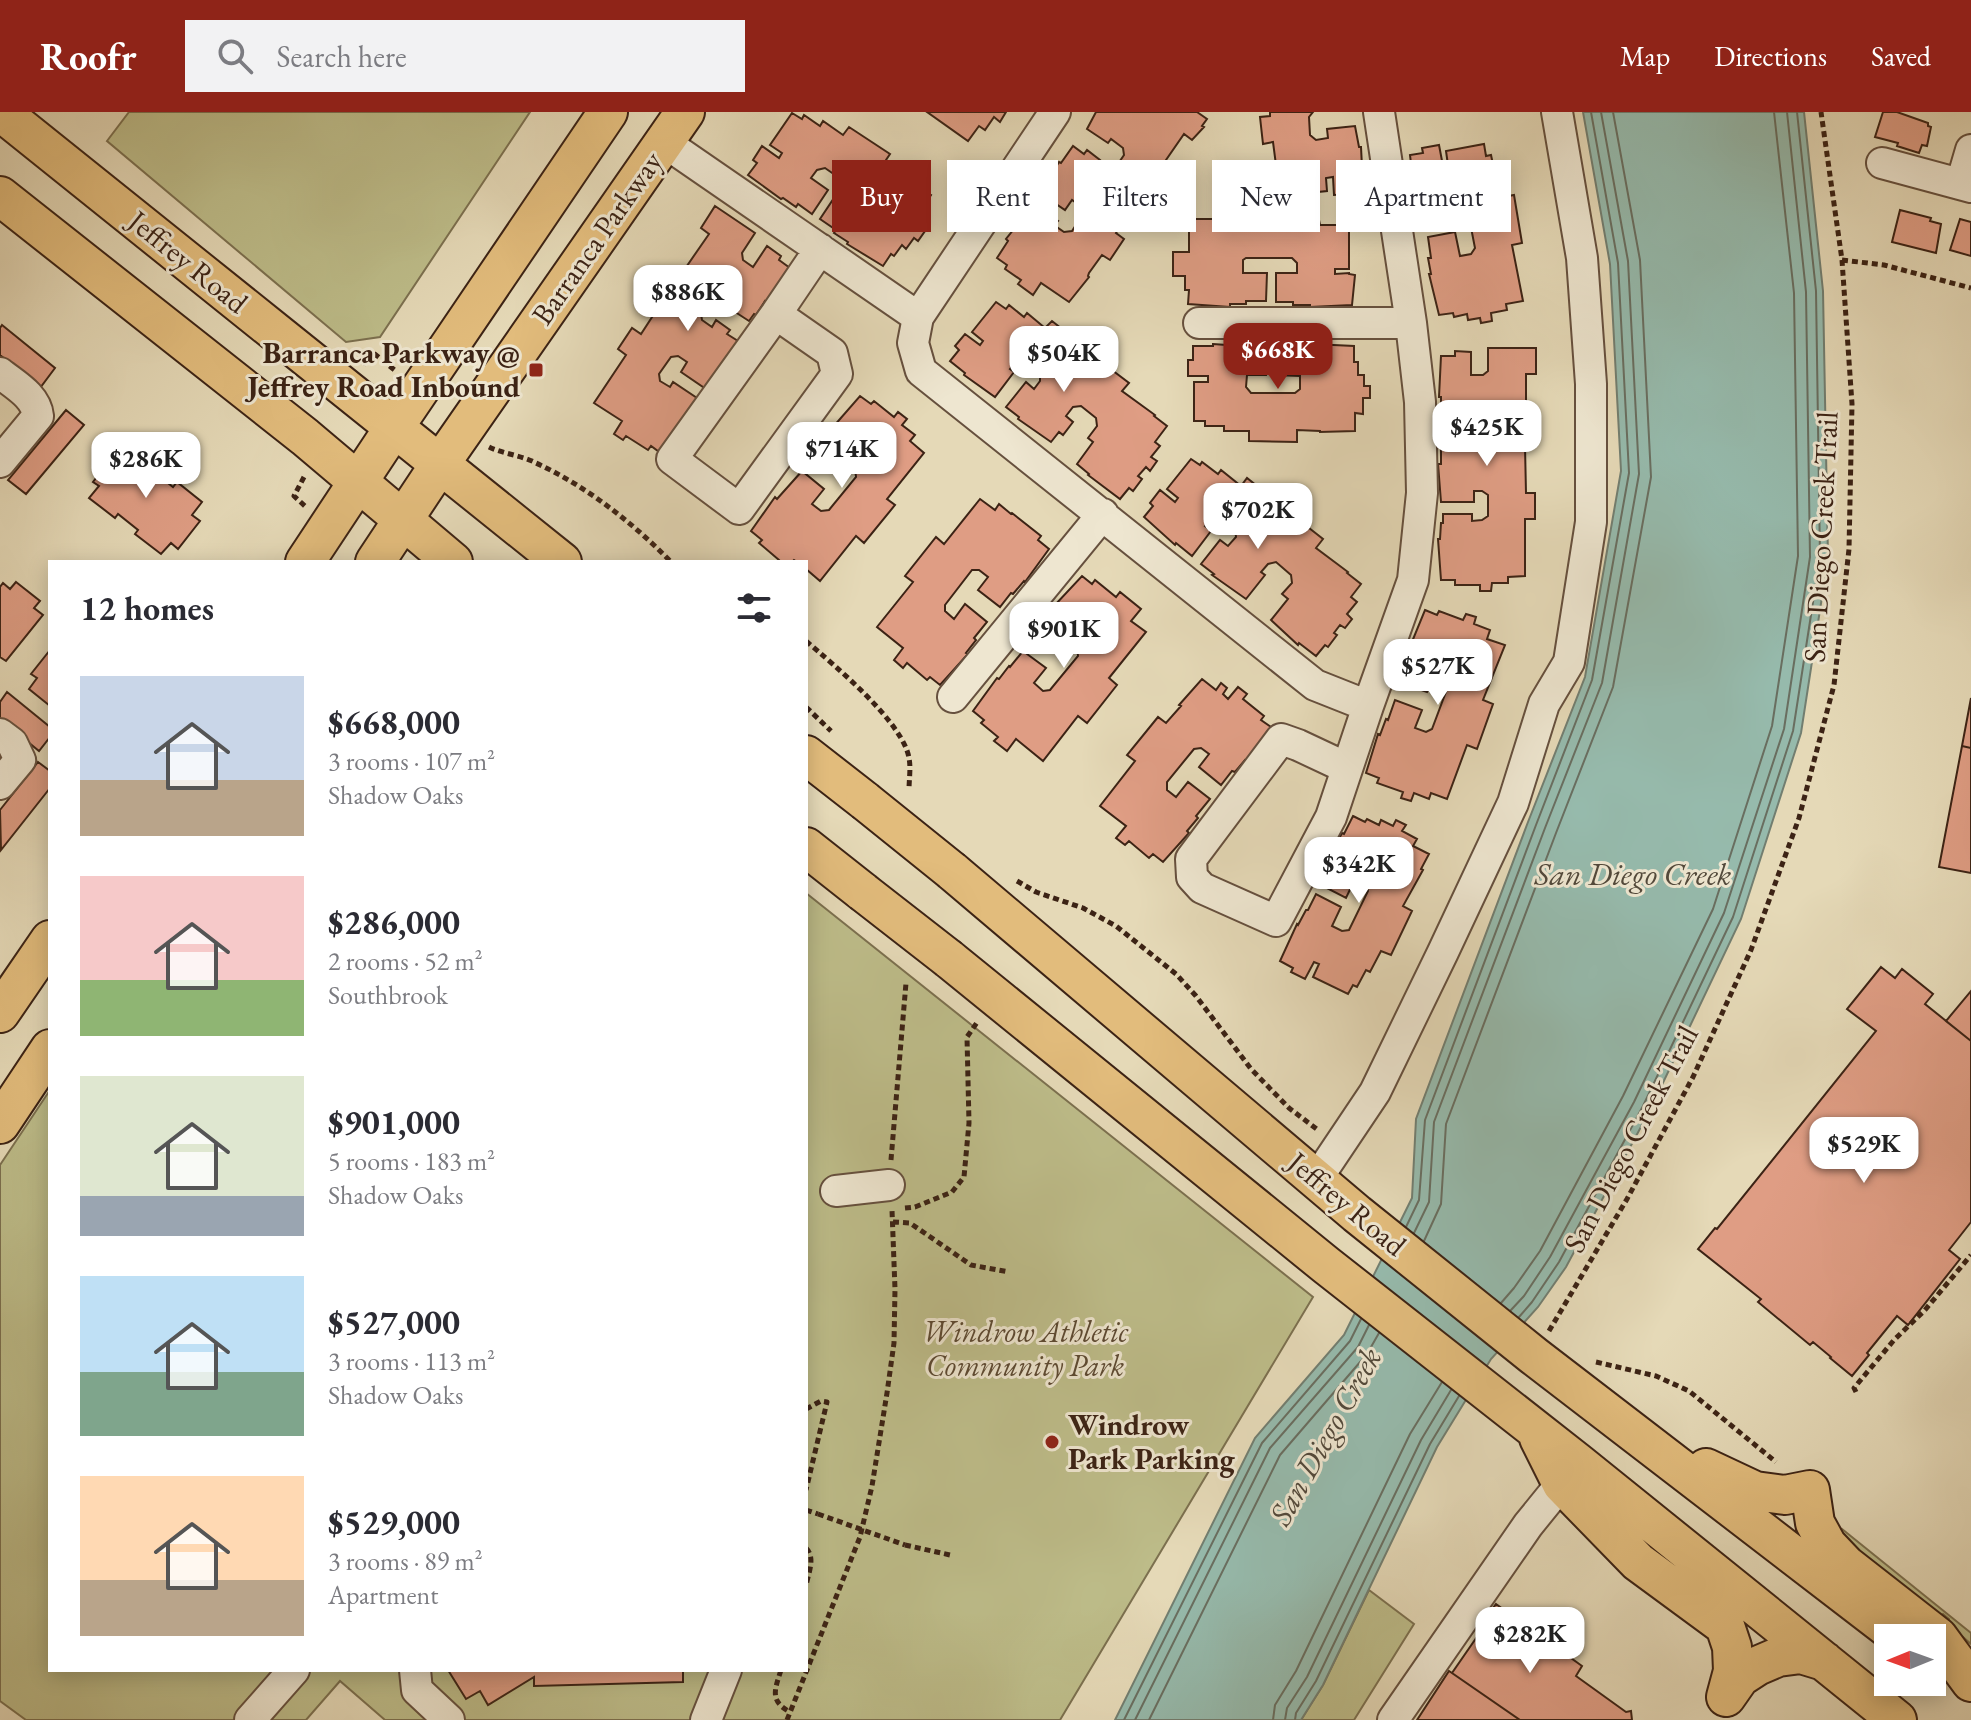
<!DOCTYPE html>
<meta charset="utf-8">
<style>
body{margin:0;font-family:"EB Garamond",serif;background:#f2f2f3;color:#2b2b33;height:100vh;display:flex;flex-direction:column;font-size:30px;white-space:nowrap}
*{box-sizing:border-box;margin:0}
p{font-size:26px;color:#7c7c81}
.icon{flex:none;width:44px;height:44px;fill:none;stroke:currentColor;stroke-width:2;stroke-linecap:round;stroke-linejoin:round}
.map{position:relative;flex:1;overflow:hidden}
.panel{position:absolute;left:48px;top:448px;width:760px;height:1112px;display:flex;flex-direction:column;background:#fff;border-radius:0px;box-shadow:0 4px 20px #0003}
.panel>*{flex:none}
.banner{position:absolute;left:832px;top:48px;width:760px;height:72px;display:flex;gap:16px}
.needle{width:52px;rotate:269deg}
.buttons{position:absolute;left:1874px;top:1512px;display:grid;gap:16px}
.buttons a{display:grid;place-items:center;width:72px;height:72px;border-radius:0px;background:#fff;box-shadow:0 4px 20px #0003;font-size:40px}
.price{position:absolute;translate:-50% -68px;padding:0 18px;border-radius:16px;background:#fff;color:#222;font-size:26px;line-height:52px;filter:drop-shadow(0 2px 4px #0008)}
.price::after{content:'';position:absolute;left:50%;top:48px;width:24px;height:18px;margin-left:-12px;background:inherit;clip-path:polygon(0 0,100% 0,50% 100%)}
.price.on{background:#8f2418;color:#fff}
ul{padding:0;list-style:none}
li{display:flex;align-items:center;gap:24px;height:200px;padding:0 32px}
li span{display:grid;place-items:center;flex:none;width:224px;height:160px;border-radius:0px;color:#555}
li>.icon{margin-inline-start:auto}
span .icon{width:96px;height:96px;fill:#fffc;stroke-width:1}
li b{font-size:34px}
h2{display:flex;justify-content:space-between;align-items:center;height:96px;padding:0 32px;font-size:34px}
.tag{padding:0 28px;border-radius:0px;background:#fff;box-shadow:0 4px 20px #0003;font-size:28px;line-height:72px}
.tag.on{background:#8f2418;color:#fff}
header{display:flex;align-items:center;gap:48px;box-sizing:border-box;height:112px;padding:0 40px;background:#8f2418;color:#fff}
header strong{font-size:38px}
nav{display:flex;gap:44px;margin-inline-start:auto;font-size:28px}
.search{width:560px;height:72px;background:#f2f2f3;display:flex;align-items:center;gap:20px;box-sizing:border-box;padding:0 28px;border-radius:0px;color:#7c7c81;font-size:30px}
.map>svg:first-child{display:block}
.green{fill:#bdbc89;stroke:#7c704f;stroke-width:2}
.water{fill:#96baac;stroke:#727e70;stroke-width:2}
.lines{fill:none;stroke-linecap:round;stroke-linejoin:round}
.shore{stroke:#696e60;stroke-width:2}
.building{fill:#df9d84;stroke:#3c2315;stroke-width:2}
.minor-casing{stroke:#66503e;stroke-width:34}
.major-casing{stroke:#3c2315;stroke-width:42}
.path{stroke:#3c2315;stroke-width:5;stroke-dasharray:6 4;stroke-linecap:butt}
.minor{stroke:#eee6d0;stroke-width:30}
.major{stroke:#e2bc7c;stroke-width:38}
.major-bridge-casing{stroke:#3c2315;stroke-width:42;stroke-linecap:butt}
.path-bridge{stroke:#3c2315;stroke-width:5;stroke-dasharray:6 4;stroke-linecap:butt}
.major-bridge{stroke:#e2bc7c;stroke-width:38}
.poi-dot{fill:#8f2418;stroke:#eee6d0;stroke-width:3}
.labels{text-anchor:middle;stroke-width:6;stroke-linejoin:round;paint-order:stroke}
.street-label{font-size:30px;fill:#3c2315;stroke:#eee6d0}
.poi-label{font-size:30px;font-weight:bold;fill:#3c2315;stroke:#eee6d0;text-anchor:end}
.park-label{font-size:30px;font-style:italic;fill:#5c4932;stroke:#eee6d0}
.water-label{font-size:32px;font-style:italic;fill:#52493b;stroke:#eee6d0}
</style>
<header>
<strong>Roofr</strong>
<div class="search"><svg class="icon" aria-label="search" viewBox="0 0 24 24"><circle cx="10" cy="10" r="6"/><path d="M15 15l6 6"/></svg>Search here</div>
<nav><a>Map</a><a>Directions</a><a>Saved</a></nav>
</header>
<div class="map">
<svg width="1971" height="1608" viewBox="0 0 1971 1608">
<rect width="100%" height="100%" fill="#e5d9b7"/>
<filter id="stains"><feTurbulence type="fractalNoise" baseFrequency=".0025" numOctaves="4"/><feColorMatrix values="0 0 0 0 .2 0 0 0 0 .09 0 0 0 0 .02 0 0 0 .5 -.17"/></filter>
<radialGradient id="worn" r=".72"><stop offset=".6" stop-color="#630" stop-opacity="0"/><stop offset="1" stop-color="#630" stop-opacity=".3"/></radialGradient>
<!-- green -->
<path class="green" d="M129,0h401l-150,225 -34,5 -239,-201z
M806,781l507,404 -253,423h-675l-45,-39 -34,39h-280l-26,-19v-536l50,-75v580h756z
M1842,1417l129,104v11l-24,-21 2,-4 -6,-5 -3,2 -102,-81z
M1369,1478l45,34 -60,96h-53l22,-35z"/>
<!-- water -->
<path class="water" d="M1583,0h221l19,179 5,267 -27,175 -60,186 -91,191 -84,157 -28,40 -47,52 -54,88 -114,238 -22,35h-186l140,-282 89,-103 68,-137 4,-79 112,-297 57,-145 36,-206 -11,-207z"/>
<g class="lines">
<!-- shore -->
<path class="shore" d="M1406,1115l13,-27 6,-80 111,-295 56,-145 37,-207 -11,-210 -27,-151
M1414,1121l15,-31 5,-80 111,-294 57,-145 37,-209 -11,-213 -27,-149
M1424,1129l17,-37 5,-80 110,-291 57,-146 38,-210 -11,-217 -27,-148
M1501,1191l13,-15 26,-37 83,-155 90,-187 59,-183 26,-170 -4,-263 -20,-181
M1511,1198l13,-14 26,-39 84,-155 90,-189 60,-184 26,-172 -4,-265 -19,-180
M1519,1205l13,-15 27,-40 84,-156 90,-189 60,-186 27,-174 -4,-266 -19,-179
M1124,1608l138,-277 88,-102 11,-22
M1135,1608l135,-272 88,-101 11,-22
M1149,1608l131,-265 87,-101 12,-21
M1273,1608l2,-15 21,-34 114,-237 32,-52
M1285,1608l2,-12 20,-31 114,-237 30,-50
M1295,1608l1,-7 20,-32 114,-237 29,-48"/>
</g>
<!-- building -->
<path class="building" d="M927,0h79l-6,10 -6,-5 -9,13 -6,-4 -11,15z
M1096,0h101l10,7 -5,7 2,1 -12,13 -8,-6 -27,39 8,6 -8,16 -2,-1 -4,6 -9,-6 -26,39 8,6 -14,21 -8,-5 -13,18 -1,3 1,1 -20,25 -28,-19 -8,12 -15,-11 3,-4 -16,-11 2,-4 -10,-7 11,-17 -2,-2 28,-35 24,17 -4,4 10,7 8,-1 11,-17 -1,-7 -10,-7 -7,10 -25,-17 19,-31 2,1 12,-17 11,8 3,-4 13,10 -4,6 9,6 8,-1 11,-16 -1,-7 -12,-9 -3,4 -21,-14z
M1270,0h43l-4,5 1,18 6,5 12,-2 -1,-9 28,-3 4,21h2l2,40 -13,2v5l-16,1 -1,-18 -7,1 1,13 -38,4 -1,-10h-5l-2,-20h-5l-3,-23 -10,2 -3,-27 10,-1z
M1883,0h14l31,11v3l3,1 -4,19 -5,-1 -3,8 -22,-7 1,-3 -23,-6z
M792,1l10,6 2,-4 16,11 3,-5 20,14 6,-8 41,27 -6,9 47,32 -9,14 5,4 -9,14 7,4 -7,10 -4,-3 -8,11 -4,-4 -8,11 -3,-2 -8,12 -36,-22 1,-2 -14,-9 2,-3 -16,-11 16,-24 20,14 6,-9 -1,-7 -36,-25 -8,2 -6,8 17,12 -16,24 -14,-10 -2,3 -13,-9 -2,1 -33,-24 9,-12 -4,-3 9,-14 17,12 3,-5 -12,-8z
M1484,32l2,12 5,-1 4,19 4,-1 4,24 11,-2 8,48 -10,2 11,56 -17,3 1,6 -16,3 1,8 -11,2 -1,-5 -12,2 -1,-6 -13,3 -1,-4 -14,2 -10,-41h2l-3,-16h3l-3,-21 27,-5 5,24 11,-2 4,-6 -8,-41 -6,-5 -11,2 3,19 -27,5 -3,-16h-3l-3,-16 -2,1 -5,-42 13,-2 -1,-5 17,-3 4,21 5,-1 -2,-14z
M715,94l40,27 -13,20 1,7 10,7 14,-21 14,10 -2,4 11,8 -22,35 -3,-2 -9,14 -2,-1 -5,7 -23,-15 3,-4 -10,-6 -7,1 -11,17 1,6 10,7 4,-7 14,10 -3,4 11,7 -32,48 -25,-17 6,-10 -9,-6 -7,1 -12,17 1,7 10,6 3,-5 24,16 -5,7 2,1 -32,48 -11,-8 -3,4 -22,-14 -3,4 -9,-6 8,-13 -28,-18 32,-48 -8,-6 14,-21 9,6 26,-40 -8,-5 15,-22 8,6 27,-39 -8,-6z
M1246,97h49v10l24,1 1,5h18v5h11v39h-14v5l14,-1v1l6,1 -3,30 -42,2v-2h-17v-3h-17v-29h21v-10l-5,-5h-46l-3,2v13h24l-1,28h-20v3h-16v3l-42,-3 1,-14h-4v-14h-12v-24h16v-33h57z
M1900,98l31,8 -1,3 11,3 -5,29 -44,-11z
M1960,107l11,3v34l-21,-6z
M996,190l10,7 3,-4 15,12 3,-4 18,15 7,-7 20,16 -6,8 36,28 6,-6 21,16 -7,8 33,24 -1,1 13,10 -12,16 5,4 -9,11 6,4 -7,10 -4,-4 -8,9 4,3 -9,12 -4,-3 -9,11 -32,-24 1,-1 -12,-10 16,-22 -5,-4 9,-12 -1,-8 -15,-12 -8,1 -7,9 7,6 -10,13 -4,-3 -8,10 -33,-23 1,-2 -13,-10 20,-25 8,7 6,-8v-9l-16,-12 -8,1 -6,8 4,3 -19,25 -31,-22 1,-2 -15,-12 9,-11 -4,-4 10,-12 15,11 3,-4 -11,-9z
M2,213l53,43 -15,20 -40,-33v-27z
M1213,232l54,4 -1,27h-19l-1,12 5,6h44l5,-4v-13l-24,-1 1,-28 36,-1v-2l41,2v16h4v13h6v11h6v12h-7v16l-8,-1v18l-35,1v-1l-23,-1v12l-48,-1v-10h-25v-5h-19v-5h-11v-39h14v-6h-20v-16h5v-14h20z
M1488,236h48v26h-10v45h10v27h-11l1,47h9v26h-10v57l-17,1v6h-16l-1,8h-11v-6h-25v-5h-14l-3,-41h2l1,-16h2v-9h29v7l10,-1 6,-4v-21l-6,-4h-8v11h-33l-3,-38h3v-20h14l-1,-5h17l-1,9h12l6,-5v-20l-5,-5h-10v5h-29v-9h-3v-17h-2l2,-41h14v-5l16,1v23h12l5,-4z
M860,284l11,8 3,-3 20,16 4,-5 9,7 -5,6 13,10 -5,6 14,12 -37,46 8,6 -31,38 -8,-7 -36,45 -14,-12v-7h-9l-3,-2 -2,2h-14l1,-2 -20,-17 3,-3 -11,-9 24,-34 2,2 25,-28 22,18 -12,15 9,7 8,-1 27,-33 -1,-8 -9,-8 -11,13 -22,-18 12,-14 -1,-1 10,-13 -1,-1z
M66,298l18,15 -58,69 -18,-14z
M130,333l26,20 -4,5 21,17 4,-5 25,20 -10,13 8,6 -22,28 -7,-6 -10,11 -26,-20 3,-4 -20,-16 -3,4 -26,-20 10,-12 -6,-4 23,-30 5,5z
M1191,347l9,6 2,-3 16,12 3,-4 20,16 6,-8 20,16 -6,9 36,29 7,-8 19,15 -7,9 32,24 -1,1 14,11 -10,13 6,5 -10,12 5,5 -7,9 -5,-3 -6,8 3,2 -9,12 -3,-2 -9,11 -17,-13 -1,2 -27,-25 17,-21 -6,-5 10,-11 -1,-8 -15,-13 -8,2 -7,8 4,3 -19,24 -34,-24 2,-1 -13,-10 19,-24 8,6 8,-9 -1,-8 -16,-13 -8,2 -6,8 6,5 -19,25 -16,-13 -1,2 -31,-28 9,-11 -3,-3 10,-13 15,12 3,-4 -11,-9z
M980,387l15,11 4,-6 12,10 1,-1 29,23 -3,4 11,9 -24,33 -1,-1 -11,13 -2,-1 -11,14 -22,-17 10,-13 -9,-7h-7l-27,35v6l9,8 11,-15 22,18 -13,16 2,2 -10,13 2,1 -28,31 -10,-8 -3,3 -20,-17 -4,5 -9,-8 9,-12 -26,-21 36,-45 -8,-6 31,-39 8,7z
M1082,464l10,8 3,-4 21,17 4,-5 21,17 -10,12 15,11 -37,46 8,7 -30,38 -9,-7 -35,45 -27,-22 -9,12 -13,-10 4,-4 -17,-14 3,-3 -11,-9 24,-33 2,1 10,-13 1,1 13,-16 23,17 -12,15 9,8 7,-1 28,-34 -1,-8 -9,-7 -11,13 -22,-18 21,-28 -2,-2z
M16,470l24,19 -6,7 9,7 -37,46 -6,-4v-70l3,-4 7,6z
M1425,498l12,5 2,-4 24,9 3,-6 10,3 -2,7 16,6 -3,9 18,6 -22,55 10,4 -16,45 -10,-4 -20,54 -16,-6 -2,6 -15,-6 -3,8 -10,-3 2,-6 -26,-9 2,-5 -13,-5 12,-39 2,1 6,-16 2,1 7,-20 27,10 -7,18 11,4 6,-3 15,-40 -3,-7 -11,-4 -6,14 -26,-9 6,-17 -2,-1 6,-16h-2z
M50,538v56l-21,-17 8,-11 -6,-4z
M1202,567l14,11 5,-7 6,5 -4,6 5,5 10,-12 9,7 -4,5 21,17 -3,4 10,7 -24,34 -2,-1 -10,12 -3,-1 -11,14 -22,-18 10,-13 -8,-6 -7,1 -27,33v8l9,7 12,-15 22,17 -14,17 2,2 -11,13 2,2 -26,29 -10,-8 -4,4 -20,-17 -4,4 -9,-7 10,-12 -26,-20 35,-45 -8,-6 31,-38 8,6 15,-17 -2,-1z
M7,580l43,35v10l-11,14 -39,-32v-17z
M1971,586v50l-9,-2z
M1962,634l9,2v125l-32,-6z
M38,650l12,9v17l-49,62 -1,-40z
M1353,704l12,6 2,-3 12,6 2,-5 12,6 3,-6 10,5 -4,6 15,8 -4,7 16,8 -8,15 2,1 -20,36 9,5 -21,44 -10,-4 -11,21 -4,-2 -9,17 -4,-2 -5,9 -35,-17 6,-13 -5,-2 -9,17 -14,-7 2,-4 -13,-7 17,-37 1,1 8,-15h2l8,-16 25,13 -9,19 10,5 7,-1 19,-39 -2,-6 -11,-6 -9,19 -25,-13 14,-32 -3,-1 10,-19 2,1z
M1881,855l14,11 7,-9 31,25 -8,10 46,37v181l-22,28 11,9 -52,66 -11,-9 -30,37 2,2 -17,21 -22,-18 1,-1 -18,-15 -3,3 -52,-43 3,-3 -63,-50 17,-21 2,1 159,-198 -29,-22z
M1971,879v50l-25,-20z
M1496,1492l86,62 -6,10 50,36 5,-1 1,9h-112l-68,-47 29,-42 -3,-2z
M448,1558h235v12l-149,4v-9l-46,28 -8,-14 -14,8z
M1449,1559l3,2 68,47h-103z"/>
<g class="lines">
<!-- minor casing -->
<g class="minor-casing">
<path id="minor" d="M1055,0l-137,205 -5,26 8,28 394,314 53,21
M664,30l254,175
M1882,51l89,24
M1961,72l10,-34
M776,202l56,39 5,21 -98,135 -67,-50 104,-145 44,-65
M1199,211h212
M0,261c15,12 36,23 38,43l-38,46
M953,585l150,-183
M0,622l12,9 8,17 -20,24
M1347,656l-49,-23 -17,-6 -90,120 1,18 10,11 74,33 55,-104 37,-111 45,-126 9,-87 -2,-91 -9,-79 -32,-211
M1316,1068l59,-88 68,-140 70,-149 31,-99 25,-42 22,-140v-138l-9,-126 -25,-146
M836,1079l53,-6
M415,1558l2,20 32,30
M250,1608l44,-50
M706,1608l20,-50
M1393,1608l135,-195 47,-58"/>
</g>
<!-- major casing -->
<g class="major-casing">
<path id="major" d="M1,0c188,149 373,301 561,450
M0,84l305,241 148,125
M305,450l88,-133 215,-317
M375,450l65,-98 245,-352
M806,643l59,46
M806,735l57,45
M952,759l405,343 177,142 367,282
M949,847l377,306 252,198 319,257
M0,901l50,-73
M0,1012l50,-75
M1539,1326l23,46 76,78 87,64 7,21 1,24 -7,26
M1706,1356l49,23 30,4 25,-5 5,33 12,22 19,20 92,72 33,45
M1726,1585l14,-20 17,-11 21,-9 23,-3 23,7"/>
</g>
<!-- path -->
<path class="path" d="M1842,148l42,5 87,23
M363,253l8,-14 26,21
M489,335c14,7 32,8 47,16 50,23 96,59 135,99
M304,365l-10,19 12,11
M806,529c28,24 97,81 103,117 2,10 0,22 0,32
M806,595l25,24
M1017,769l19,11 47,16 33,18 60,48 20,22 55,73 38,39 29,22
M891,1048l15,-177
M905,1096l10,-1 37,-15 12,-15 5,-54 -2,-86 11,-16
M893,1110l17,1 61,42 38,7
M1549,1219l78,-132 66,-122 58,-127 48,-132 35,-133 15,-136 3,-145 -10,-144 -21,-148
M1596,1250l60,14 33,15 87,71
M1856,1280l-2,-4 40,-48 31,-30 46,-55
M806,1297l15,-8 6,1 -21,88
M806,1398l12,4
M905,1433l45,10
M806,1436c10,10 2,26 0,38
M781,1558c-6,19 -12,31 9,42
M787,1608l73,-183 12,-51 15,-93 7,-50 1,-54 -3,-79"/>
<!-- minor -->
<use href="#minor" class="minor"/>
<!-- major -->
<use href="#major" class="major"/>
<!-- major-bridge casing -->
<g class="major-bridge-casing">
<path id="major-bridge" d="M865,689l87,70
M863,780l86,67"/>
</g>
<!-- path-bridge -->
<path class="path-bridge" d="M818,1402l87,31"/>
<!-- major-bridge -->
<use href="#major-bridge" class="major-bridge"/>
</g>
<!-- markers -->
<g class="poi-dot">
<rect x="528" y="250" width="16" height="16" rx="4"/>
<circle cx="1052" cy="1330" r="8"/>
</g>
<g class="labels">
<!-- street labels -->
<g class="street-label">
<text transform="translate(597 126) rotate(-55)" y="10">Barranca Parkway</text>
<text transform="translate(188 150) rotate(39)" y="10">Jeffrey Road</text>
<text transform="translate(1821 425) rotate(-87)" y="10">San Diego Creek Trail</text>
<text transform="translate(1631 1027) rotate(-62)" y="10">San Diego Creek Trail</text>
<text transform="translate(1347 1092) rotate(40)" y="10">Jeffrey Road</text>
</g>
<!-- poi labels -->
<g class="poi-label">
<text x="520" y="251">Barranca Parkway @<tspan x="520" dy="34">Jeffrey Road Inbound</tspan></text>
<text x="1068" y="1323" text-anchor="start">Windrow<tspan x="1068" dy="34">Park Parking</tspan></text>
</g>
<!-- park labels -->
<g class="park-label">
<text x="1025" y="1230">Windrow Athletic<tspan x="1025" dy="34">Community Park</tspan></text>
</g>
<!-- water labels -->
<g class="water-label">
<text x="1633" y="773">San Diego Creek</text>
<text transform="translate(1325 1324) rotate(-61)" y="11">San Diego Creek</text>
</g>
</g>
<rect width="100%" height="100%" filter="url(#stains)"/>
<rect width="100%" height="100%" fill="url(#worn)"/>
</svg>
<div class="buttons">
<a><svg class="needle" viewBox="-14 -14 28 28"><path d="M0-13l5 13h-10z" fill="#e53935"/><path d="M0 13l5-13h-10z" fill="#7c7c81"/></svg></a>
</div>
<b class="price" style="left:688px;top:221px">$886K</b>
<b class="price on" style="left:1278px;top:279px">$668K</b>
<b class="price" style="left:1064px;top:282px">$504K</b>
<b class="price" style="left:1487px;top:356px">$425K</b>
<b class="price" style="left:842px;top:378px">$714K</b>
<b class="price" style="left:146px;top:388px">$286K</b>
<b class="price" style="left:1258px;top:439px">$702K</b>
<b class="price" style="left:1064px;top:558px">$901K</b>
<b class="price" style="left:1438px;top:595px">$527K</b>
<b class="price" style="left:1359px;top:793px">$342K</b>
<b class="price" style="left:1864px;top:1073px">$529K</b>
<b class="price" style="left:1530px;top:1563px">$282K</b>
<div class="banner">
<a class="tag on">Buy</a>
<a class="tag">Rent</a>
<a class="tag">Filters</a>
<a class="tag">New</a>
<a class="tag">Apartment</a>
</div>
<section class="panel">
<h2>12 homes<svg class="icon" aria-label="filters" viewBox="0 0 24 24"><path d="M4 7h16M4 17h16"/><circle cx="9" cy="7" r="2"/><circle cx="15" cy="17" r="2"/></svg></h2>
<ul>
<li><span style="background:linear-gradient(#c9d6e8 65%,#b9a48a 0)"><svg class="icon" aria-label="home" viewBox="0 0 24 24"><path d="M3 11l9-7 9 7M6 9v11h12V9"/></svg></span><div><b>$668,000</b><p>3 rooms · 107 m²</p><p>Shadow Oaks</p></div></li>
<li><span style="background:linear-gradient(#f6c9c9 65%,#8fb573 0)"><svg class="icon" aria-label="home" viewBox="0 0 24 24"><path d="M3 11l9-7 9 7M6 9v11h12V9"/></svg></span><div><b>$286,000</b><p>2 rooms · 52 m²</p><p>Southbrook</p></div></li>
<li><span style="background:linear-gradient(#dfe7d0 75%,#9aa5b1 0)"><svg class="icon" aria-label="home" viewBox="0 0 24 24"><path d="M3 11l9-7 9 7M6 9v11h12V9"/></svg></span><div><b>$901,000</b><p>5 rooms · 183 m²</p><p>Shadow Oaks</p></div></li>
<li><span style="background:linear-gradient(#bfe0f5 60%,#7fa58c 0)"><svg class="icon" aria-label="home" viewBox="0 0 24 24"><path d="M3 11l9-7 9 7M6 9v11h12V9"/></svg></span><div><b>$527,000</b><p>3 rooms · 113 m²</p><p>Shadow Oaks</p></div></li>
<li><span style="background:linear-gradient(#ffd9b3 65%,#b9a48a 0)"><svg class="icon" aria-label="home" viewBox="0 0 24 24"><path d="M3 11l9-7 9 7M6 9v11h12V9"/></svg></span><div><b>$529,000</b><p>3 rooms · 89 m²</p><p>Apartment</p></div></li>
</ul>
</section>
</div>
